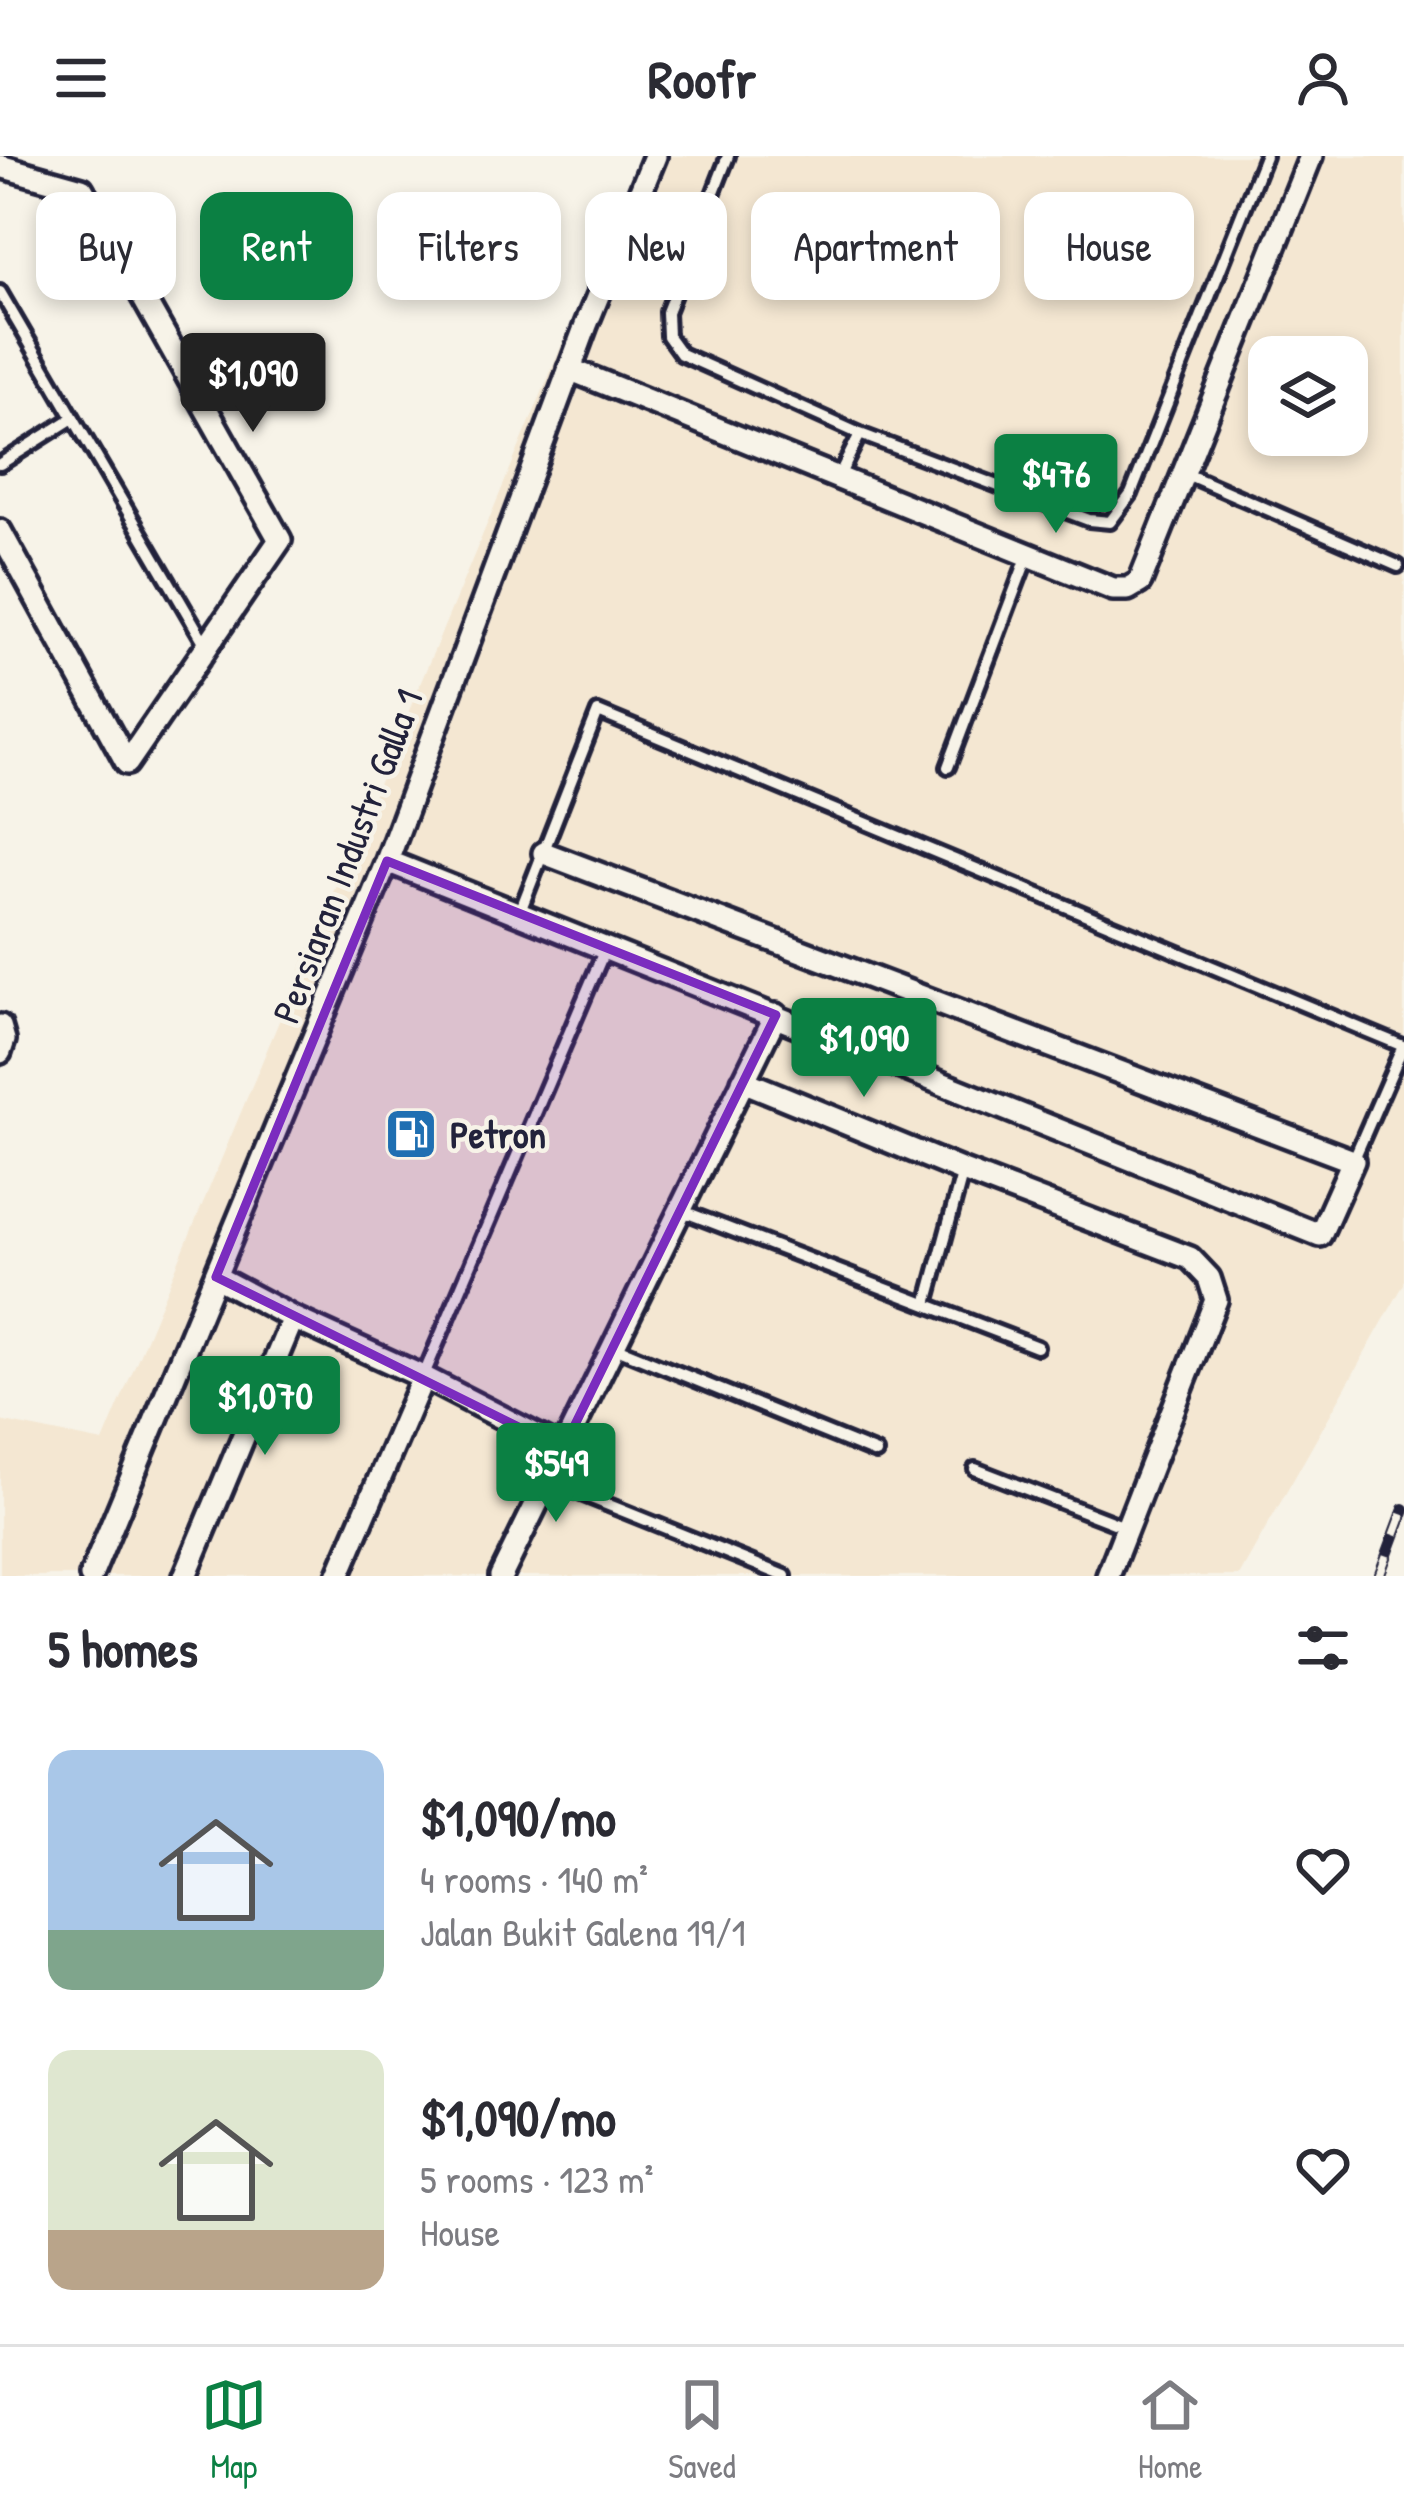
<!DOCTYPE html>
<meta charset="utf-8">
<style>
body{margin:0;font-family:"Patrick Hand",sans-serif;background:#f7f7f7;color:#2b2b33;height:100vh;display:flex;flex-direction:column;font-size:45px;white-space:nowrap}
*{box-sizing:border-box;margin:0}
p{font-size:39px;color:#7c7c81}
.icon{flex:none;width:66px;height:66px;fill:none;stroke:currentColor;stroke-width:2;stroke-linecap:round;stroke-linejoin:round}
.map{position:relative;height:1420px;overflow:hidden}
.drawer{display:flex;flex-direction:column;background:#fff;flex:1}
.drawer>*{flex:none}
.guide{position:absolute;left:36px;top:36px;width:1332px;height:108px;display:flex;gap:24px}
.buttons{position:absolute;left:1248px;top:180px;display:grid;gap:24px}
.buttons a{display:grid;place-items:center;width:120px;height:120px;border-radius:24px;background:#fff;box-shadow:0 6px 18px #0003;font-size:60px}
.price{position:absolute;translate:-50% -102px;padding:0 27px;border-radius:12px;background:#0b8043;color:#fff;font-size:39px;line-height:78px;filter:drop-shadow(0 3px 6px #0008)}
.price::after{content:'';position:absolute;left:50%;top:72px;width:36px;height:27px;margin-left:-18px;background:inherit;clip-path:polygon(0 0,100% 0,50% 100%)}
.price.current{background:#222;color:#fff}
ul{padding:0;list-style:none}
li{display:flex;align-items:center;gap:36px;height:300px;padding:0 48px}
li span{display:grid;place-items:center;flex:none;width:336px;height:240px;border-radius:24px;color:#555}
li>.icon{margin-inline-start:auto}
span .icon{width:144px;height:144px;fill:#fffc;stroke-width:1}
li b{font-size:51px}
h2{display:flex;justify-content:space-between;align-items:center;height:144px;padding:0 48px;font-size:51px}
.chip{padding:0 42px;border-radius:24px;background:#fff;box-shadow:0 6px 18px #0003;font-size:42px;line-height:108px}
.chip.current{background:#0b8043;color:#fff}
header{display:flex;justify-content:space-between;align-items:center;height:156px;padding:0 48px;background:#fff;font-size:54px;font-weight:700}
.menu{display:flex;justify-content:space-around;align-items:center;height:168px;border-top:3px solid #e1e1e2;background:#fff;font-size:33px;color:#7c7c81}
.menu a{display:grid;justify-items:center;gap:6px}
.menu .current{color:#0b8043}
.map>svg:first-child{display:block}
.built{fill:#f4e7d2;fill-rule:evenodd}
.lines{fill:none;stroke-linecap:round;stroke-linejoin:round}
.lane-casing{stroke:#22223b;stroke-width:20}
.street-casing{stroke:#22223b;stroke-width:30}
.lane{stroke:#f7f3e8;stroke-width:10}
.street{stroke:#f7f3e8;stroke-width:21}
.rail-casing{stroke:#22223b;stroke-width:12}
.rail{stroke:#f7f3e8;stroke-width:8;stroke-dasharray:22;stroke-linecap:butt}
.marked{fill:#7b2cbf;fill-opacity:0.2;stroke:#7b2cbf;stroke-width:9;stroke-linejoin:round}
.labels{text-anchor:middle;stroke-width:9;stroke-linejoin:round;paint-order:stroke}
.street-label{font-size:39px;fill:#22223b;stroke:#f7f3e8}
.poi-label{font-size:39px;font-weight:bold;fill:#22223b;stroke:#f7f3e8;text-anchor:start}
</style>
<header><svg class="icon" aria-label="menu" viewBox="0 0 24 24"><path d="M4 6h16M4 12h16M4 18h16"/></svg>Roofr<svg class="icon" aria-label="person" viewBox="0 0 24 24"><circle cx="12" cy="8" r="4"/><path d="M4 21q1-7 8-7t8 7"/></svg></header>
<div class="map">
<svg width="1404" height="1420" viewBox="0 0 1404 1420">
<rect width="100%" height="100%" fill="#f7f3e8"/>
<filter id="ink" filterUnits="userSpaceOnUse"><feTurbulence type="fractalNoise" baseFrequency=".00833" numOctaves="2"/><feDisplacementMap in="SourceGraphic" scale="24" xChannelSelector="R" yChannelSelector="G"/><feConvolveMatrix kernelMatrix="1 2 1 2 8 2 1 2 1" color-interpolation-filters="sRGB"/></filter>
<g filter="url(#ink)">
<!-- built -->
<path class="built" d="M641,0h763v1128l-165,292h-1239v-155l103,21zM1269,201h78v78h-78z"/>
<g class="lines">
<!-- lane casing -->
<g class="lane-casing">
<path id="lane" d="M728,0l-61,156 1,24 13,18 179,80 -22,44
M0,136l207,355
M860,278l229,86 21,2 21,-28 134,-338
M0,308l73,-46
M1184,317l214,93
M948,611l80,-212
M519,758l79,-202 805,334 -50,115
M680,1054l357,137
M927,1148l36,-133
M612,1190l264,107
M423,1221l182,-428
M975,1313l152,59
M549,1325l236,95"/>
</g>
<!-- street casing -->
<g class="street-casing">
<path id="street" d="M0,10l82,23 198,351 -153,223 -127,-232
M569,213l544,220h15l12,-7 171,-426
M387,705l933,374 33,-74 -809,-308
M0,870l4,14 -4,12
M743,925l220,90 227,87 19,20 7,22 -108,276
M216,1121l77,41 130,59 140,72
M91,1420l296,-715 199,-536 69,-169
M185,1420l108,-258
M338,1420l85,-199
M501,1420l275,-561"/>
</g>
<!-- lane -->
<use href="#lane" class="lane"/>
<!-- street -->
<use href="#street" class="street"/>
<!-- rail casing -->
<g class="rail-casing">
<path id="rail" d="M1379,1420l25,-67"/>
</g>
<!-- rail -->
<use href="#rail" class="rail"/>
</g>
</g>
<!-- marked area -->
<path class="marked" d="M387,705l389,154 -213,434 -347,-172z"/>
<!-- icons -->
<defs>
<g id="fuel-square" transform="scale(2.7)"><rect x="-9" y="-9" width="18" height="18" rx="4" fill="#1f6fb2" stroke="#f7f3e8"/><path d="M-5.5-6h7V0h2V4h1.3V-2.5L3-4.5l.8-.8L6-3V5H2.5V1h-1V6h-7ZM-4.2-4.7v3.2H.2V-4.7Z" fill="#fff"/></g>
</defs>
<g fill-rule="evenodd">
<use href="#fuel-square" x="411" y="978"/>
</g>
<g class="labels">
<!-- street labels -->
<g class="street-label">
<text transform="translate(347 700) rotate(-69)" y="14">Persiaran Industri Galla 1</text>
</g>
<!-- poi labels -->
<g class="poi-label">
<text x="450" y="992">Petron</text>
</g>
</g>
</svg>
<div class="buttons">
<a><svg class="icon" aria-label="layers" viewBox="0 0 24 24"><path d="M12 4l9 5-9 5-9-5zM3 14l9 5 9-5"/></svg></a>
</div>
<b class="price current" style="left:253px;top:279px">$1,090</b>
<b class="price" style="left:1056px;top:380px">$476</b>
<b class="price" style="left:864px;top:944px">$1,090</b>
<b class="price" style="left:265px;top:1302px">$1,070</b>
<b class="price" style="left:556px;top:1369px">$549</b>
<div class="guide">
<a class="chip">Buy</a>
<a class="chip current">Rent</a>
<a class="chip">Filters</a>
<a class="chip">New</a>
<a class="chip">Apartment</a>
<a class="chip">House</a>
</div>
</div>
<section class="drawer">
<h2>5 homes<svg class="icon" aria-label="filters" viewBox="0 0 24 24"><path d="M4 7h16M4 17h16"/><circle cx="9" cy="7" r="2"/><circle cx="15" cy="17" r="2"/></svg></h2>
<ul>
<li><span style="background:linear-gradient(#a9c7e8 75%,#7fa58c 0)"><svg class="icon" aria-label="home" viewBox="0 0 24 24"><path d="M3 11l9-7 9 7M6 9v11h12V9"/></svg></span><div><b>$1,090/mo</b><p>4 rooms · 140 m²</p><p>Jalan Bukit Galena 19/1</p></div><svg class="icon" aria-label="heart" viewBox="0 0 24 24"><path d="M12 20l-8-8c-3-5 5-10 8-4 3-6 11-1 8 4z"/></svg></li>
<li><span style="background:linear-gradient(#dfe7d0 75%,#b9a48a 0)"><svg class="icon" aria-label="home" viewBox="0 0 24 24"><path d="M3 11l9-7 9 7M6 9v11h12V9"/></svg></span><div><b>$1,090/mo</b><p>5 rooms · 123 m²</p><p>House</p></div><svg class="icon" aria-label="heart" viewBox="0 0 24 24"><path d="M12 20l-8-8c-3-5 5-10 8-4 3-6 11-1 8 4z"/></svg></li>
</ul>
</section>
<nav class="menu">
<a class="current"><svg class="icon" aria-label="map" viewBox="0 0 24 24"><path d="M3 6l6-2 6 2 6-2v14l-6 2-6-2-6 2zM9 4v14M15 6v14"/></svg>Map</a>
<a><svg class="icon" aria-label="saved" viewBox="0 0 24 24"><path d="M7 4h10v16l-5-4-5 4z"/></svg>Saved</a>
<a><svg class="icon" aria-label="home" viewBox="0 0 24 24"><path d="M3 11l9-7 9 7M6 9v11h12V9"/></svg>Home</a>
</nav>
